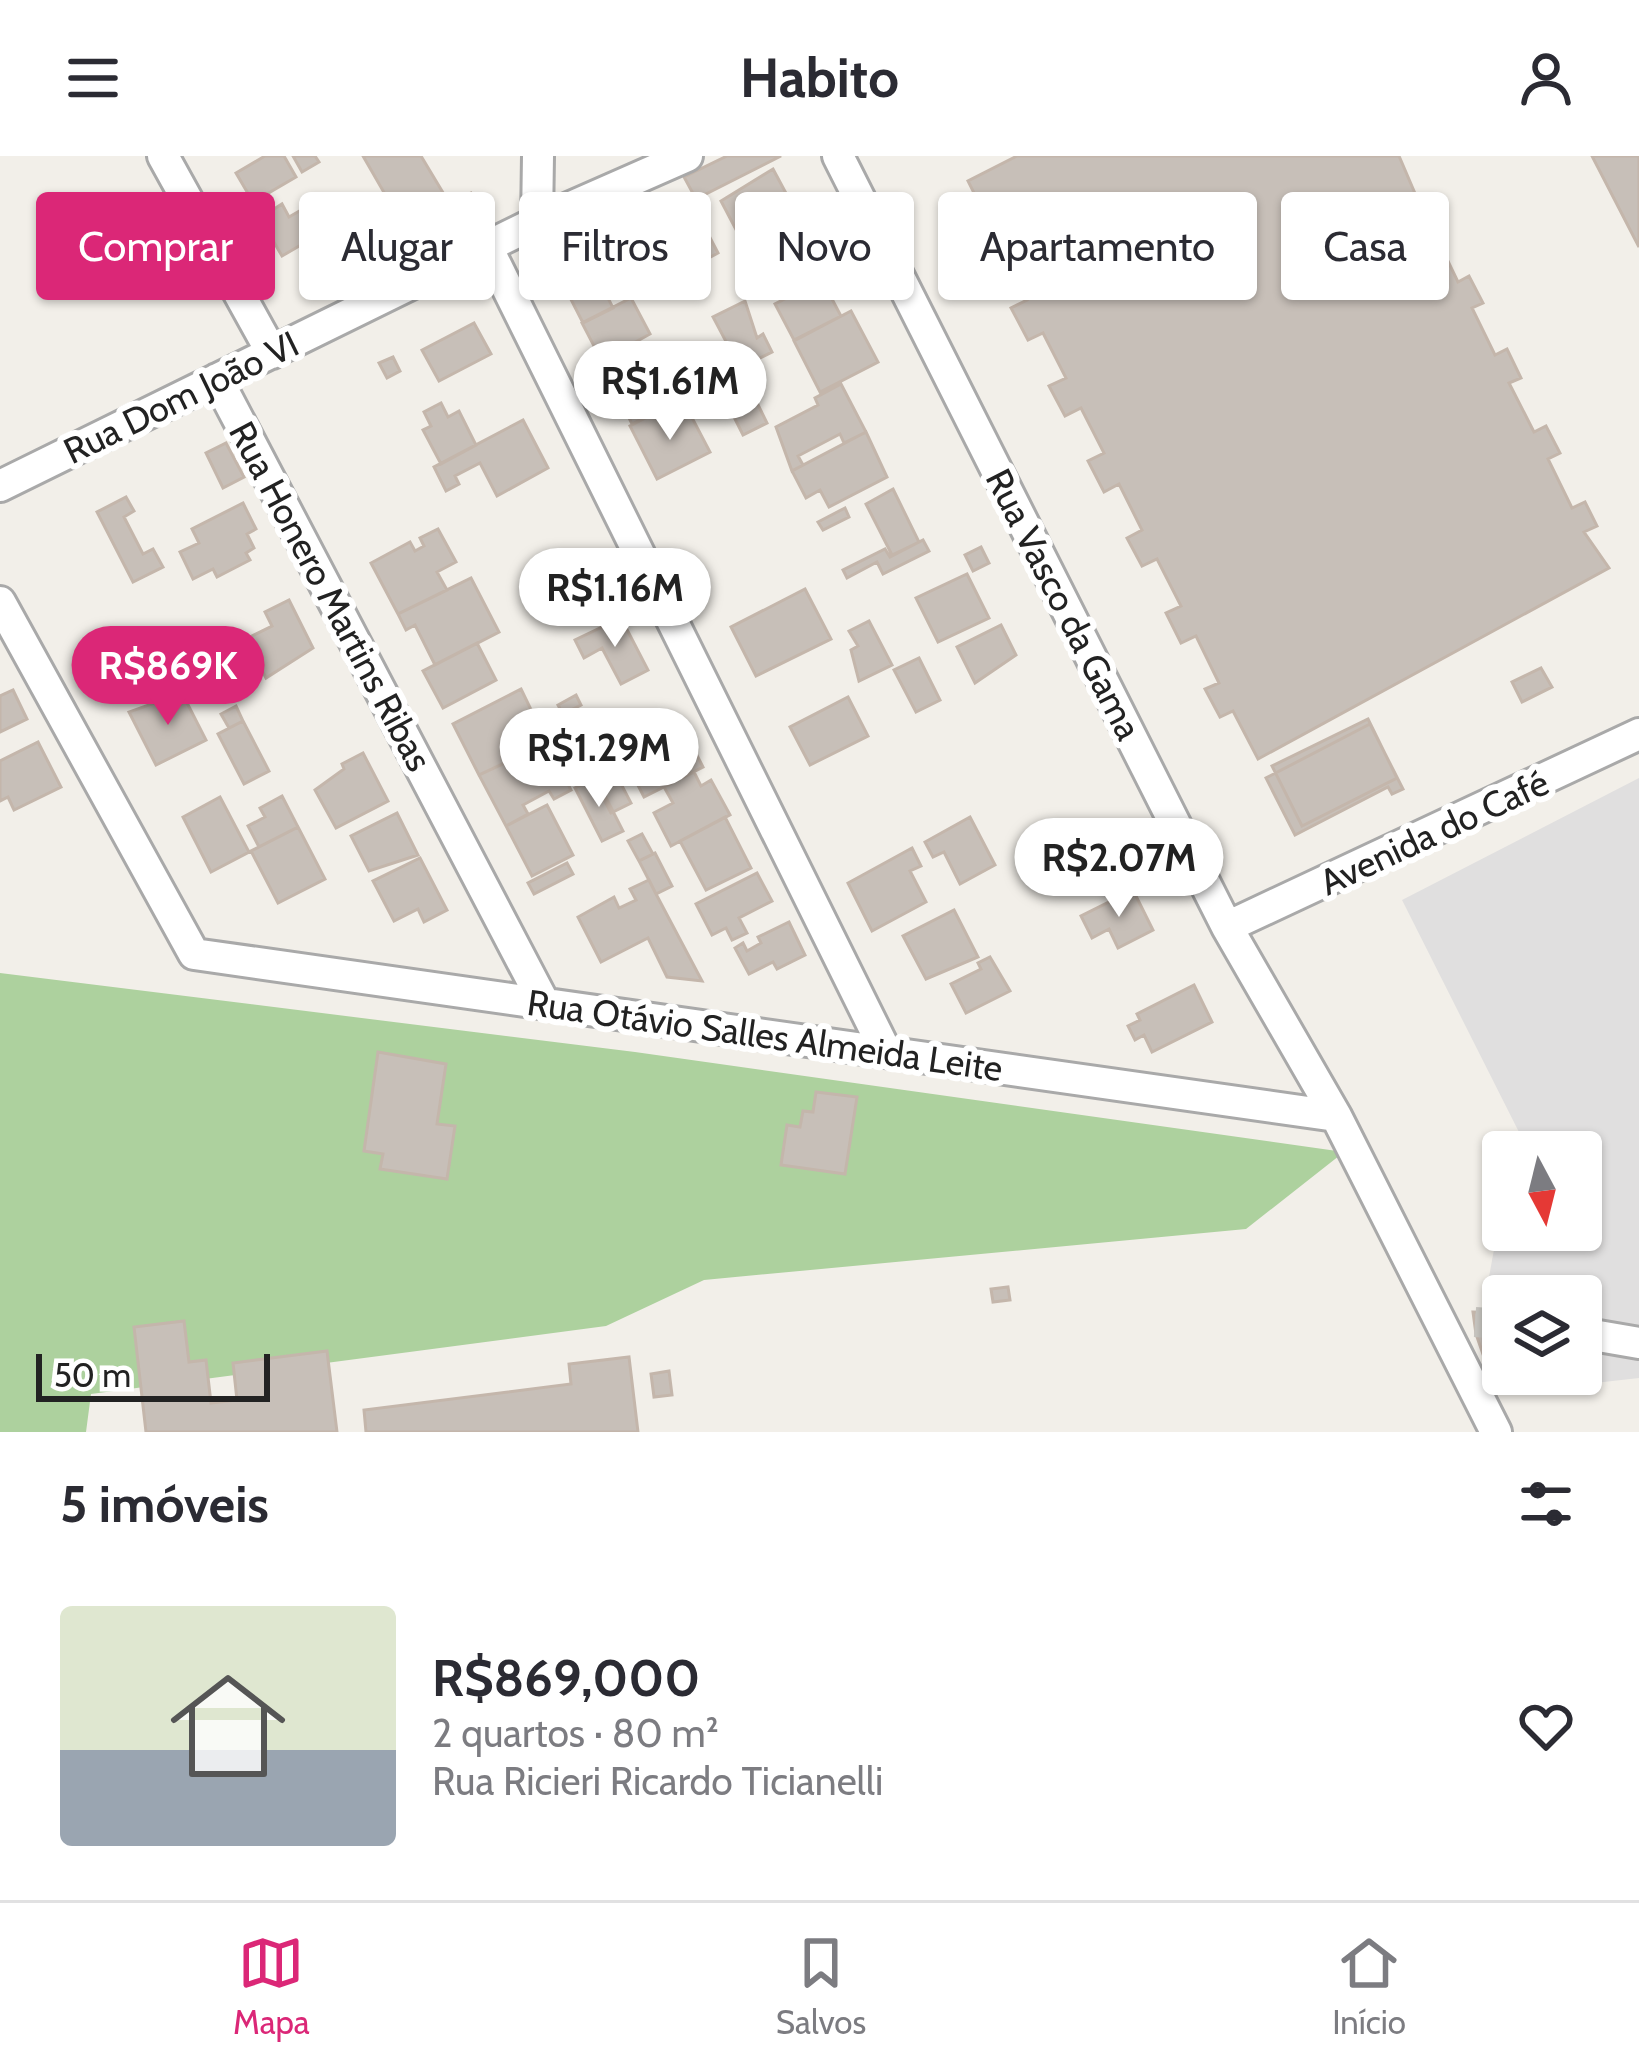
<!DOCTYPE html>
<html lang="pt">
<meta charset="utf-8">
<style>
body{margin:0;font-family:Cabin,sans-serif;background:#f7f7f7;color:#2b2b33;height:100vh;display:flex;flex-direction:column;font-size:45px;white-space:nowrap}
*{box-sizing:border-box;margin:0}
p{font-size:39px;color:#7c7c81}
.icon{flex:none;width:66px;height:66px;fill:none;stroke:currentColor;stroke-width:2;stroke-linecap:round;stroke-linejoin:round}
.map{position:relative;height:1276px;overflow:hidden}
.drawer{display:flex;flex-direction:column;background:#fff;flex:1}
.drawer>*{flex:none}
.top-card{position:absolute;left:36px;top:36px;width:1569px;height:108px;display:flex;gap:24px}
.needle{width:78px;rotate:173deg}
.tools{position:absolute;left:1482px;top:975px;display:grid;gap:24px}
.tools a{display:grid;place-items:center;width:120px;height:120px;border-radius:12px;background:#fff;box-shadow:0 3px 9px #0004;font-size:60px}
.scale{position:absolute;left:36px;bottom:30px;width:234px;box-sizing:border-box;padding-left:12px;border:6px solid #222;border-top:0;font-size:33px;line-height:42px;white-space:nowrap;color:#222;-webkit-text-stroke:9px #fff;paint-order:stroke}
.price{position:absolute;translate:-50% -102px;padding:0 27px;border-radius:42px;background:#fff;color:#222;font-size:39px;line-height:78px;filter:drop-shadow(0 3px 6px #0008)}
.price::after{content:'';position:absolute;left:50%;top:72px;width:36px;height:27px;margin-left:-18px;background:inherit;clip-path:polygon(0 0,100% 0,50% 100%)}
.price.active{background:#db2777;color:#fff}
ul{padding:0;list-style:none}
li{display:flex;align-items:center;gap:36px;height:300px;padding:0 60px}
li span{display:grid;place-items:center;flex:none;width:336px;height:240px;border-radius:12px;color:#555}
li>.icon{margin-inline-start:auto}
span .icon{width:144px;height:144px;fill:#fffc;stroke-width:1}
li b{font-size:51px}
h2{display:flex;justify-content:space-between;align-items:center;height:144px;padding:0 60px;font-size:51px}
.chip{padding:0 42px;border-radius:12px;background:#fff;box-shadow:0 3px 9px #0004;font-size:42px;line-height:108px}
.chip.active{background:#db2777;color:#fff}
header{display:flex;justify-content:space-between;align-items:center;height:156px;padding:0 60px;background:#fff;font-size:54px;font-weight:700}
.tabs{display:flex;justify-content:space-around;align-items:center;height:168px;border-top:3px solid #e1e1e2;background:#fff;font-size:33px;color:#7c7c81}
.tabs a{display:grid;justify-items:center;gap:6px}
.tabs .active{color:#db2777}
.map>svg:first-child{display:block}
.residential{fill:#e0dfdf}
.forest{fill:#add19e}
.building{fill:#c7bfb8;stroke:#c4b6ab;stroke-width:3}
.lines{fill:none;stroke-linecap:round;stroke-linejoin:round}
.minor-tunnel{stroke:#c8c6c1;stroke-width:30;stroke-dasharray:30 15;stroke-linecap:butt}
.minor-casing{stroke:#a9a9a9;stroke-width:36}
.minor{stroke:#fff;stroke-width:30}
.labels{text-anchor:middle;stroke-width:12;stroke-linejoin:round;paint-order:stroke}
.street-label{font-size:36px;fill:#222;stroke:#fff}
</style>
<header><svg class="icon" aria-label="menu" viewBox="0 0 24 24"><path d="M4 6h16M4 12h16M4 18h16"/></svg>Habito<svg class="icon" aria-label="person" viewBox="0 0 24 24"><circle cx="12" cy="8" r="4"/><path d="M4 21q1-7 8-7t8 7"/></svg></header>
<div class="map">
<svg width="1639" height="1276" viewBox="0 0 1639 1276">
<rect width="100%" height="100%" fill="#f2efe9"/>
<!-- residential -->
<path class="residential" d="M1639,622v600l-123,14 -5,-18h70v-78h-78v49l-16,-57 16,-88v30h78v-78h-52l-127,-252z"/>
<!-- forest -->
<path class="forest" d="M0,817l635,79 709,100 -98,77 -542,51 -98,46 -515,68 -5,38h-86z"/>
<!-- building -->
<path class="building" d="M265,0h19l12,21 -43,25 -17,-29z
M293,0h22l4,6 -17,10z
M363,0h58l24,40 -44,26z
M727,0h54l-85,43 -12,-22z
M1017,0h382l21,49 10,-5 14,27 -10,5 24,50 11,-6 14,27 -11,5 23,47 12,-6 14,29 -12,5 25,49 12,-6 14,27 -12,6 24,49 13,-6 12,24 -13,6 25,36 -351,191 -25,-48 -13,6 -15,-28 14,-6 -23,-47 -15,7 -15,-30 15,-7 -24,-47 -15,7 -15,-28 15,-8 -23,-46 -15,8 -16,-31 16,-8 -23,-45 -16,8 -16,-30 17,-8 -23,-45 -15,7 -17,-32 16,-8 -22,-44 -18,9 -15,-29 19,-9 -23,-46z
M1592,0h47v91z
M773,13l22,41 -40,17 3,6 -16,8 -21,-40z
M471,37l4,7 -66,35 -5,-7z
M678,39l5,10 -22,11 -5,-10z
M315,46l15,26 -48,28 -22,-38 22,-14 7,13z
M681,50l3,6 10,-5 24,46 -30,16 -27,-53z
M661,60l27,53 -18,9 -11,-19 -7,4 -17,-33z
M605,89l19,36 -16,17 5,10 -30,15 -23,-45 28,-15 -3,-7z
M645,121l5,11 -15,8 -6,-10z
M822,124l19,36 -47,24 -19,-36z
M631,142l19,36 -27,15 5,11 -21,11 -25,-48z
M745,145l12,37 6,-4 9,18 -32,16 -27,-51z
M851,155l27,51 -58,30 -26,-51z
M474,167l17,31 -52,27 -17,-31z
M659,188l27,52 -54,28 -26,-53z
M393,201l7,14 -13,7 -8,-15z
M740,212l27,55 -24,12 -27,-54z
M841,228l25,48 -22,11 -4,-9 -42,22 5,9 -11,6 -16,-44 42,-22 -3,-7z
M441,247l7,14 11,-6 17,34 -35,19 -18,-34 8,-4 -7,-14z
M689,256l21,40 -53,27 -27,-53 25,-13 7,13z
M523,264l25,48 -51,28 -17,-33 -25,13 4,8 -13,7 -12,-24z
M866,276l21,45 -58,30 -9,-17 -14,8 -14,-27z
M226,287l18,34 -21,11 -17,-35z
M893,333l26,53 -27,13 -26,-51z
M126,341l8,14 -10,6 19,37 10,-5 10,18 -30,15 -36,-70z
M243,347l13,26 -9,5 7,14 -8,5 4,7 -33,17 -4,-8 -20,10 -13,-27 19,-9 -7,-14z
M845,352l4,9 -26,13 -5,-8z
M438,373l18,33 -19,10 10,18 -49,24 -27,-51 39,-21 5,9 9,-5 -4,-8z
M923,384l6,11 -46,23 -6,-12 -30,16 -4,-8 42,-21 5,8z
M981,391l8,16 -16,8 -8,-16z
M967,418l22,44 -51,24 -22,-44z
M471,422l28,54 -64,33 -20,-40 -9,5 -8,-16z
M805,433l26,50 -75,37 -25,-49z
M289,444l24,48 -47,30 -20,-39 26,-13 -7,-14z
M621,462l27,52 -27,14 -19,-36 -18,10 -9,-18z
M869,465l23,44 -33,16 -8,-31 7,-4 -9,-15z
M1001,469l15,30 -41,28 -18,-36z
M220,480l27,51 -18,8 -26,-50z
M477,487l19,37 -53,28 -20,-37z
M919,502l21,42 -24,12 -22,-42z
M1541,512l11,19 -30,15 -10,-20z
M521,533l18,37 -35,19 7,15 -32,15 -26,-51z
M13,534l14,29 -27,13v-36z
M182,537l24,47 -50,25 -27,-53z
M576,539l5,10 -18,9 -5,-9z
M848,541l20,39 -58,29 -20,-38z
M236,550l7,15 -14,7 -8,-14z
M1368,563l29,59 -95,48 -30,-60z
M243,565l26,50 -25,13 -26,-50z
M670,566l5,10 8,-4 20,39 -59,30 -20,-39 29,-15 -5,-10z
M1370,568l33,65 -11,5 -4,-7 -93,48 -29,-57z
M38,586l23,45 -47,23 -6,-13 -8,4v-40z
M547,587l24,47 -17,9 -5,-8 -26,14 5,9 -22,12 -27,-51z
M363,597l25,48 -52,27 -21,-38 29,-21 -2,-5z
M606,599l25,48 -20,10 -25,-48z
M694,616l7,14 10,-6 19,35 -59,31 -17,-33 19,-10 -9,-16z
M596,622l27,53 -21,10 -27,-53z
M282,640l16,31 -39,20 -11,-21 17,-9 -5,-9z
M220,641l29,55 -38,20 -28,-55z
M547,649l26,50 -41,21 -26,-50z
M397,657l21,42 -49,16 -18,-35z
M725,661l26,51 -45,22 -26,-49z
M970,661l25,48 -35,19 -16,-32 -11,5 -8,-15z
M298,671l27,52 -47,24 -27,-52z
M642,678l11,20 -14,7 -11,-20z
M912,692l9,18 -11,5 16,31 -54,29 -24,-48z
M655,697l17,33 -16,8 -17,-33z
M420,702l27,52 -23,12 -6,-13 -24,12 -21,-40z
M567,707l6,11 -39,20 -6,-11z
M757,717l15,28 -33,17 8,15 -15,7 -6,-12 -14,7 -16,-31z
M649,724l7,14 46,87 -35,-4 -19,-39 -47,24 -23,-45 36,-20 5,11 17,-8 -6,-11z
M1133,734l20,40 -35,18 -9,-19 -17,9 -11,-22z
M954,754l24,47 -52,22 -23,-43z
M789,766l16,33 -28,14 -4,-7 -24,12 -14,-26 8,-5 4,8 14,-8 -3,-6z
M990,801l20,34 -44,22 -15,-29 30,-15 -3,-6z
M1194,829l18,37 -60,30 -8,-17 -9,5 -7,-14 12,-6 -3,-6z
M378,896l68,12 -9,60 18,2 -8,53 -67,-10 3,-15 -19,-3z
M816,936l41,5 -12,77 -64,-9 6,-40 13,2 3,-16 10,1z
M1008,1131l2,13 -17,2 -2,-13z
M1473,1156l27,1 3,18 -27,3z
M184,1165l5,41 17,-2 5,43 26,-3 -4,-37 94,-12 10,81h-191l-12,-105z
M1503,1175v22l-18,7 -9,-26z
M1503,1197v21h18l-23,13 -13,-27z
M629,1201l9,75h-272l-2,-22 207,-26 -2,-20z
M669,1215l3,24 -18,2 -3,-23z"/>
<g class="lines">
<!-- minor-tunnel -->
<path class="minor-tunnel" d="M1475,1166l27,2
M1491,1217l12,-5"/>
<!-- minor casing -->
<g class="minor-casing">
<path id="minor" d="M163,0l109,197
M838,0l389,771 109,189 160,316
M537,66l1,-66
M487,91l399,805
M217,223l327,624
M0,330l537,-264 150,-66
M0,446l194,352 1142,162
M1227,771l412,-193
M1502,1168h1
M1581,1177l58,10"/>
</g>
<!-- minor -->
<use href="#minor" class="minor"/>
</g>
<g class="labels">
<!-- street labels -->
<g class="street-label">
<text transform="translate(181 241) rotate(-26)" y="13">Rua Dom João VI</text>
<text transform="translate(331 440) rotate(62)" y="13">Rua Honero Martins Ribas</text>
<text transform="translate(1064 448) rotate(63)" y="13">Rua Vasco da Gama</text>
<text transform="translate(1434 676) rotate(-25)" y="13">Avenida do Café</text>
<text transform="translate(765 879) rotate(8)" y="13">Rua Otávio Salles Almeida Leite</text>
</g>
</g>
</svg>
<div class="tools">
<a><svg class="needle" viewBox="-14 -14 28 28"><path d="M0-13l5 13h-10z" fill="#e53935"/><path d="M0 13l5-13h-10z" fill="#7c7c81"/></svg></a>
<a><svg class="icon" aria-label="layers" viewBox="0 0 24 24"><path d="M12 4l9 5-9 5-9-5zM3 14l9 5 9-5"/></svg></a>
</div>
<div class="scale">50 m</div>
<b class="price" style="left:670px;top:287px">R$1.61M</b>
<b class="price" style="left:615px;top:494px">R$1.16M</b>
<b class="price active" style="left:168px;top:572px">R$869K</b>
<b class="price" style="left:599px;top:654px">R$1.29M</b>
<b class="price" style="left:1119px;top:764px">R$2.07M</b>
<div class="top-card">
<a class="chip active">Comprar</a>
<a class="chip">Alugar</a>
<a class="chip">Filtros</a>
<a class="chip">Novo</a>
<a class="chip">Apartamento</a>
<a class="chip">Casa</a>
</div>
</div>
<section class="drawer">
<h2>5 imóveis<svg class="icon" aria-label="filters" viewBox="0 0 24 24"><path d="M4 7h16M4 17h16"/><circle cx="9" cy="7" r="2"/><circle cx="15" cy="17" r="2"/></svg></h2>
<ul>
<li><span style="background:linear-gradient(#dfe7d0 60%,#9aa5b1 0)"><svg class="icon" aria-label="home" viewBox="0 0 24 24"><path d="M3 11l9-7 9 7M6 9v11h12V9"/></svg></span><div><b>R$869,000</b><p>2 quartos · 80 m²</p><p>Rua Ricieri Ricardo Ticianelli</p></div><svg class="icon" aria-label="heart" viewBox="0 0 24 24"><path d="M12 20l-8-8c-3-5 5-10 8-4 3-6 11-1 8 4z"/></svg></li>
</ul>
</section>
<nav class="tabs">
<a class="active"><svg class="icon" aria-label="map" viewBox="0 0 24 24"><path d="M3 6l6-2 6 2 6-2v14l-6 2-6-2-6 2zM9 4v14M15 6v14"/></svg>Mapa</a>
<a><svg class="icon" aria-label="saved" viewBox="0 0 24 24"><path d="M7 4h10v16l-5-4-5 4z"/></svg>Salvos</a>
<a><svg class="icon" aria-label="home" viewBox="0 0 24 24"><path d="M3 11l9-7 9 7M6 9v11h12V9"/></svg>Início</a>
</nav>
